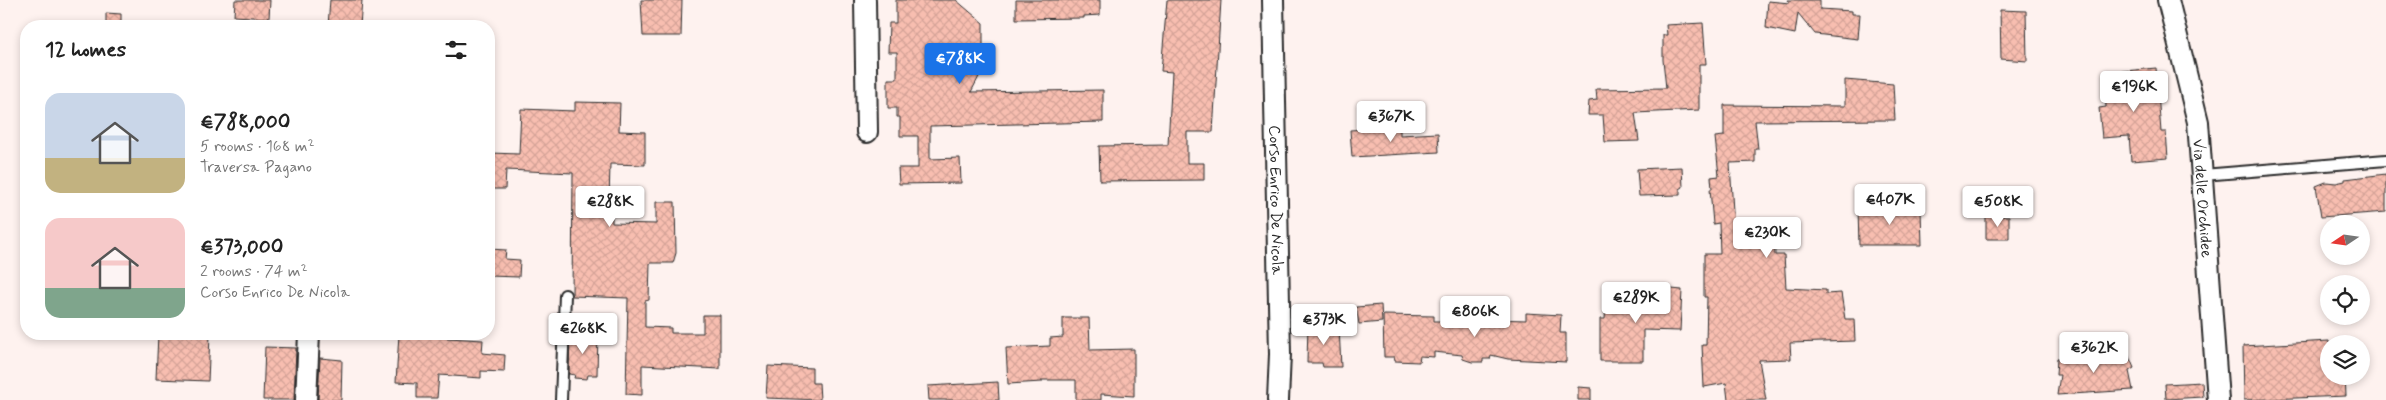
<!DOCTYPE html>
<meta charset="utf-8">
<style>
body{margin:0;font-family:Mynerve,sans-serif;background:#f6f6f6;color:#222;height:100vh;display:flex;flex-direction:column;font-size:19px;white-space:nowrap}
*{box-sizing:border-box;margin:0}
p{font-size:16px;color:#767676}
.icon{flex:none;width:28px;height:28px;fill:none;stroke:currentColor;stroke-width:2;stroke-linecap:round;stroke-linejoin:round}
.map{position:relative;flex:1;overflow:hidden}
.side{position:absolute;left:20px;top:20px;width:475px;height:320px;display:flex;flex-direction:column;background:#fff;border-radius:20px;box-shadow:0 2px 8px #0003}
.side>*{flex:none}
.needle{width:32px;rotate:257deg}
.tools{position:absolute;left:2320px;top:215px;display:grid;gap:10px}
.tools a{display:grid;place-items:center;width:50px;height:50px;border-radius:50%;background:#fff;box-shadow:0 2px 8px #0003;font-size:25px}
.price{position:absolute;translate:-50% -42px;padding:0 11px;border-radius:5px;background:#fff;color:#222;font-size:16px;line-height:32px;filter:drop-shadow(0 1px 2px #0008)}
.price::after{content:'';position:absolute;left:50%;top:30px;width:15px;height:11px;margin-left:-8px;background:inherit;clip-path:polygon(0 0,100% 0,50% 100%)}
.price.on{background:#1a73e8;color:#fff}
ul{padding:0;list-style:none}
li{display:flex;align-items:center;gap:15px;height:125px;padding:0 25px}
li span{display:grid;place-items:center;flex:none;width:140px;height:100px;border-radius:15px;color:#555}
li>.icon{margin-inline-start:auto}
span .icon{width:60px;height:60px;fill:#fffc;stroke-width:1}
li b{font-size:21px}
h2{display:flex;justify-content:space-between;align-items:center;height:60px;padding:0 25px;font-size:21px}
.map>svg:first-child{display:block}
.building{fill:url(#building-cross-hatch);stroke:#2b2b2b}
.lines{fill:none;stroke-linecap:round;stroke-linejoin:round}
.lane-casing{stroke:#2b2b2b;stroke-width:14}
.street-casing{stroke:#2b2b2b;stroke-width:24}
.lane{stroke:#fff;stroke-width:10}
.street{stroke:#fff;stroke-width:20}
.labels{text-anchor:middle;stroke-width:4.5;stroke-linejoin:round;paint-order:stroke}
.street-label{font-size:16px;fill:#2b2b2b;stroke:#fff}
</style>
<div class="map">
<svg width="2386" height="400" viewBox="0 0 2386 400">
<defs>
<pattern id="building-cross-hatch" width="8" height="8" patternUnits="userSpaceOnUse" patternTransform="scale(1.25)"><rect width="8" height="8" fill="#f8beb0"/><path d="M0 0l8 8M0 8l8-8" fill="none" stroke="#d5a398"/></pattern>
</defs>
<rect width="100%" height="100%" fill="#fef2ef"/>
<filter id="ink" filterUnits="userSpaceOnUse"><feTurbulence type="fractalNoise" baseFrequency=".02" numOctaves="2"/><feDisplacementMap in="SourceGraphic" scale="10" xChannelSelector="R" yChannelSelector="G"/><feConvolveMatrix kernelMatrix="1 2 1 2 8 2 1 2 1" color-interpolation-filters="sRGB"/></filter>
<g filter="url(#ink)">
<!-- building -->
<path class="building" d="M235,0h35l-1,18 -35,-2z
M330,0h32l-2,26h-32z
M641,0h41l-1,36h-38z
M896,0h60l27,23v46l-12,23 132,-2v32l-173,4v33l30,-1 1,25 -62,1 -1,-16h20v-32h-18v-19h-3v-9h-9v-29h9v-27h-9l1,-29h7z
M1016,0h84v15l-16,1v2l-68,1z
M1167,0h54l-8,132h-26v31h17v17l-104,1 -1,-35 69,-1 4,-73 -11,-1z
M1788,0h32v9l32,2v3h8l-2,25 -43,-5 -17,-21 -3,21 -29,-6 2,-27 22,2z
M2000,10l26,1 1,50 -26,-2z
M106,13l15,1v12h-15z
M1703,23l3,41h-7v46l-64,3 4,28 -34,1 -2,-27h-15l1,-14 8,-1 -1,-11 70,-1 -3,-28v-25h4l-1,-10z
M2156,68l5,64h5l2,26 -37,3 -2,-25 -27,2 -3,-30 7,-1 -2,-34z
M1845,80l48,4 2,36 -140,1 3,28h-3v13l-25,1 4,65 40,-1 1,28h9l2,33 40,2v4l15,-1 4,26h9l1,22 -65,2 1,16 -32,1 7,40h-38l-2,-17 -22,4 -2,-42h4l1,-48h-3v-43h16l-1,-31 -6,1 -3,-35h2l-1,-12 8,-1 -4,-39 9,-1v-31l121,1z
M575,102l45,1 -1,28 26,1v33l-35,-1 -1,38h3v21l44,1v-22h19l1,51 -3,10h-23l-1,37 -4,1v26l26,1v5h32v-18h17v54l-78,-4v30l-16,-1 2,-96 -56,-2 1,-123 -67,-3 -1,19h-16v-36l30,1 2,-45 54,2z
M1400,127v8l38,-2 1,19 -87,5 -2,-27z
M1682,167l1,20 -3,2v6l-41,1 -2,-27z
M2386,174v38l-65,5 -5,-31 10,-4 10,1 9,-2v-2z
M1875,205l34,1 1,3 11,1 1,35h-63l-1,-36 17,1z
M1986,216h23v23h-23z
M489,249l17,1 -1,9 15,1 -1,17 -30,-1z
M1661,288l21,2 -2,41 -37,-1v31h-43v-42h5l2,-27 20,1v11h34z
M1381,305l1,17 -23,2 -3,-17z
M1526,313l35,2 -1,18h6v29l-58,-3 -17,-4 -1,4h-7v3h-11l-9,-3 -1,-4 -28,-3v5l-14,-1 -1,6 -24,-1 -1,-4h-10l-1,-42 51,1v5h40v-7h18v5l34,1z
M1063,318h26l1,32 44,-1v47l-33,-2v6h-25v-20h-34v2l-34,2 -2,-36 44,-2v-8l13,-1z
M1308,324l31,3 2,40h-18l-1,-4h-15z
M570,332l28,1 -1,42h-9l-1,4 -13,-1 1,-3 -6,-1z
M158,334l52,1 -2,46 -52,-2z
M399,334h31v3l53,3 -1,13 23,2 -1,17 -23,-1v7l-42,-3 -2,23h-20v-15l-21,-1z
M2329,341v35h16l1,20 -102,4 -1,-54z
M265,347l31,1 -2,52h-31z
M2128,354l6,14 -5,3 4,19 -76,5 3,-20h-4l1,-17z
M320,358l22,2 -1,40h-23z
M768,366l44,2v15h7l1,17 -54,-2z
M998,382l1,18h-70l-1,-14z
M2202,382l1,15 -37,2 -1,-15z
M1578,387l13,1v12h-13z"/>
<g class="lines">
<!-- lane casing -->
<g class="lane-casing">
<path id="lane" d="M2203,175l183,-15
M561,400l4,-105"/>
</g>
<!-- street casing -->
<g class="street-casing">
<g id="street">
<path d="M865,0l2,132"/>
<path id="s1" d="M1273,0l7,354 -2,46"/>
<path id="s2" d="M2168,0l30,122 20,278"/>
<path d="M306,400l3,-66"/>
</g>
</g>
<!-- lane -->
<use href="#lane" class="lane"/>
<!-- street -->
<use href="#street" class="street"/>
</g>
</g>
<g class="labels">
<!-- street labels -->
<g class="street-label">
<text dy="6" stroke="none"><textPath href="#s2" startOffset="202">Via delle Orchidee</textPath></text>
<text dy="6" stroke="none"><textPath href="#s1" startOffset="200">Corso Enrico De Nicola</textPath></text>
</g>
</g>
</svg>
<div class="tools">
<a><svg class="needle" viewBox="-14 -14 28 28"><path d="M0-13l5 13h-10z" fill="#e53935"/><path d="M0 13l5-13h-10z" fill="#767676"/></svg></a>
<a><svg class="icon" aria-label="locate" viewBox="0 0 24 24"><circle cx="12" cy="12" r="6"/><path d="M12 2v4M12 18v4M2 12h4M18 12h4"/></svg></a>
<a><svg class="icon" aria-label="layers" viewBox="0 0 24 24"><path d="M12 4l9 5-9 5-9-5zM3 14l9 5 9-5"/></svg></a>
</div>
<b class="price on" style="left:960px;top:85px">€788K</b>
<b class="price" style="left:2134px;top:113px">€196K</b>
<b class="price" style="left:1391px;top:143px">€367K</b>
<b class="price" style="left:1890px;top:226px">€407K</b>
<b class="price" style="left:610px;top:228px">€288K</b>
<b class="price" style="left:1998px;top:228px">€508K</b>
<b class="price" style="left:1767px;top:259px">€230K</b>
<b class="price" style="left:1636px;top:324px">€289K</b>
<b class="price" style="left:1475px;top:338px">€806K</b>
<b class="price" style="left:1324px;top:346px">€373K</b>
<b class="price" style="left:583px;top:355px">€268K</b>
<b class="price" style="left:2094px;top:374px">€362K</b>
<section class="side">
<h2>12 homes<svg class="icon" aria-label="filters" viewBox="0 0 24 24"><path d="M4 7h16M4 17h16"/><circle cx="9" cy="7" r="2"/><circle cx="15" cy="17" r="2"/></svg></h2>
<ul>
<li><span style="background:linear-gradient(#c9d6e8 65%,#c2b280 0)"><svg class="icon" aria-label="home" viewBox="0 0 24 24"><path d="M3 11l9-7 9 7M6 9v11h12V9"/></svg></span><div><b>€788,000</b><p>5 rooms · 168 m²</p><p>Traversa Pagano</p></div></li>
<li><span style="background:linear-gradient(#f6c9c9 70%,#7fa58c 0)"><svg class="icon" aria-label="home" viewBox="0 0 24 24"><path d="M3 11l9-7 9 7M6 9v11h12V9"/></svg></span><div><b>€373,000</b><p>2 rooms · 74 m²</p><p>Corso Enrico De Nicola</p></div></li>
</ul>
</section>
</div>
